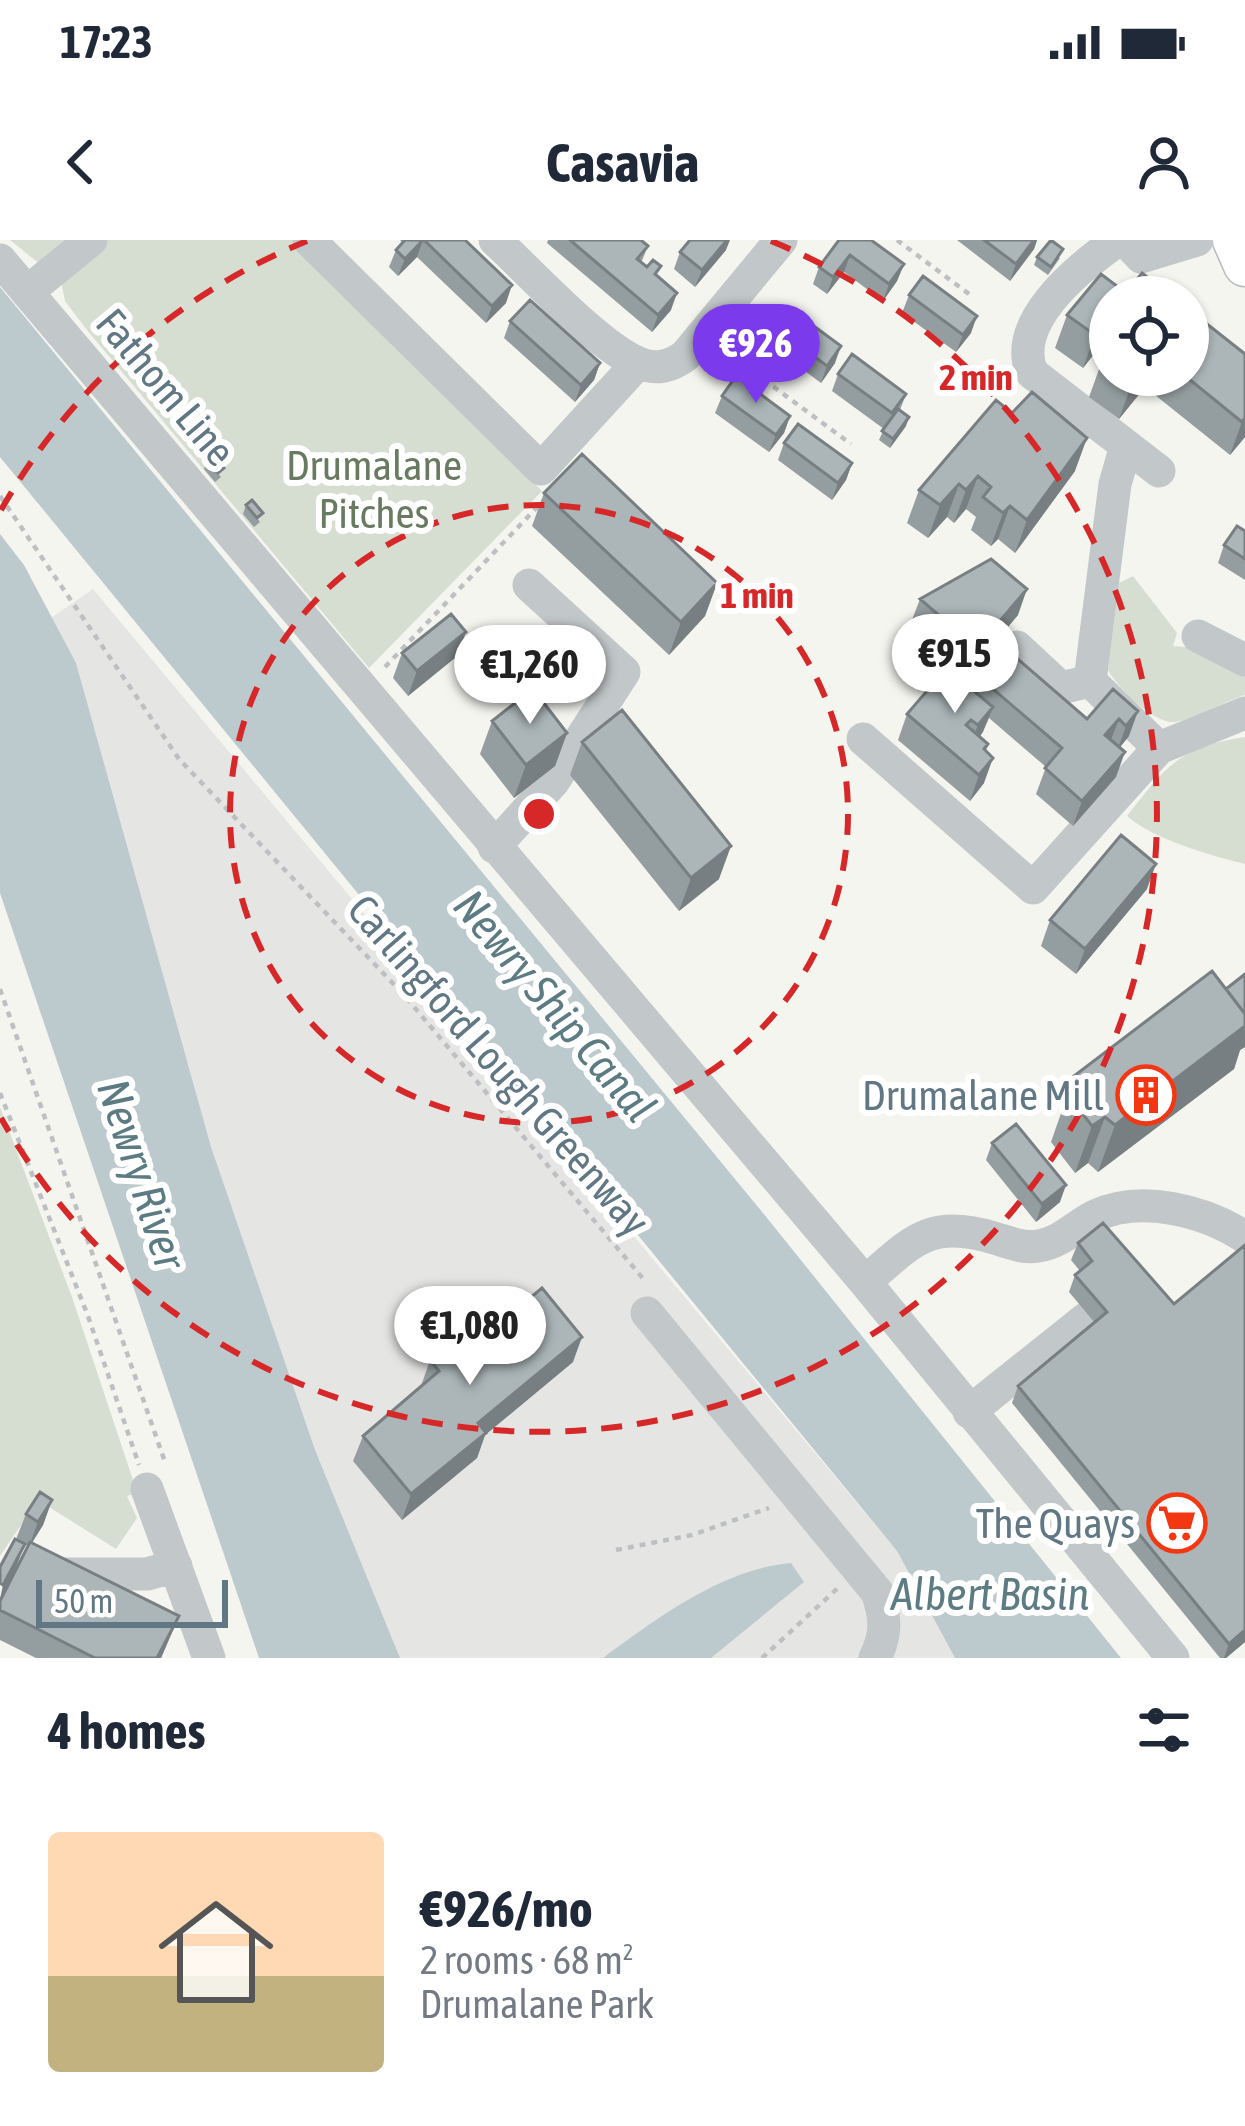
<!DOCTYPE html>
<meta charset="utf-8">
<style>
body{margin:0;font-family:"Asap Condensed",sans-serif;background:#f6f6f7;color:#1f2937;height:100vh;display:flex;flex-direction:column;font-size:45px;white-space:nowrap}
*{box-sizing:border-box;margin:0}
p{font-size:39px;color:#747a83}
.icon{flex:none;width:66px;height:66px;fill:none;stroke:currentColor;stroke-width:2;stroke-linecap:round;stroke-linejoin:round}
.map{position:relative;height:1418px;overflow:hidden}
.drawer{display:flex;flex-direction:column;background:#fff;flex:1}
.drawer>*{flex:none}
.controls{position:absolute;left:1089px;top:36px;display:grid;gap:24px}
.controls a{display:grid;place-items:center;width:120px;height:120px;border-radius:50%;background:#fff;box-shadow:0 3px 9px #0004;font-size:60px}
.scale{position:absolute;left:36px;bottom:30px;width:192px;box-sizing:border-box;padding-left:12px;border:6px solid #617784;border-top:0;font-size:33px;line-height:42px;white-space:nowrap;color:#617784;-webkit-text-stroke:9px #fff;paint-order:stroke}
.price{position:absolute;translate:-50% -102px;padding:0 27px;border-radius:42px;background:#fff;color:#222;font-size:39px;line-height:78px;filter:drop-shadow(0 3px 6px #0008)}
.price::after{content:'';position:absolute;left:50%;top:72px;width:36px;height:27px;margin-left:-18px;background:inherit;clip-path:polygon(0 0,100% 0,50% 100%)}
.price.active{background:#7c3aed;color:#fff}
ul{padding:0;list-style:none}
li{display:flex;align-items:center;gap:36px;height:300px;padding:0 48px}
li span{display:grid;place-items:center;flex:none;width:336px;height:240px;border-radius:12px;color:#555}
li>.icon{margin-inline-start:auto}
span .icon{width:144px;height:144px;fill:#fffc;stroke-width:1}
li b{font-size:51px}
h2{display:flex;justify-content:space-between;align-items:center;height:144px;padding:0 48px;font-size:51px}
.status{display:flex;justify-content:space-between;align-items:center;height:84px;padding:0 60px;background:#fff;direction:ltr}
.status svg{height:33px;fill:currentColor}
header{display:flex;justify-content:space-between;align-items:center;height:156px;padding:0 48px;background:#fff;font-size:54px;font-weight:700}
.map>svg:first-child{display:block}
.built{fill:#e5e6e4}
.green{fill:#d6ddd1}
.water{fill:#bccace}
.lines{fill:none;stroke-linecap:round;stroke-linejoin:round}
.major-casing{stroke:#b5babd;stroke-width:45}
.path{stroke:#bdc0c2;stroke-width:4.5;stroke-dasharray:6 6;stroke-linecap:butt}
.minor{stroke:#c2c7c9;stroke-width:33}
.major{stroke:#fff;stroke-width:42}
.wall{fill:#949d9f}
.shaded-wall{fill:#787f82}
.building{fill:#acb6b9;stroke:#787f82;stroke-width:3}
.ring{fill:none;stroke:#d62828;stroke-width:6;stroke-dasharray:21 15}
.labels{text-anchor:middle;stroke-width:12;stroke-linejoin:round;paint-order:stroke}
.street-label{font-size:42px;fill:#617784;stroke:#fff}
.park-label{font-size:42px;fill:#687b60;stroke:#fff}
.poi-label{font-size:42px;fill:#617784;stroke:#fff;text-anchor:end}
.water-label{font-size:45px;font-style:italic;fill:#5c7b82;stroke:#fff}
.centre{fill:#d62828;stroke:#fff;stroke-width:6}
.ring-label{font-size:36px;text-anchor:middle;font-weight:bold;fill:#d62828;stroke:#fff;stroke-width:12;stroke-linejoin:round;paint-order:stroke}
</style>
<div class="status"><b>17:23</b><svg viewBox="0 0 49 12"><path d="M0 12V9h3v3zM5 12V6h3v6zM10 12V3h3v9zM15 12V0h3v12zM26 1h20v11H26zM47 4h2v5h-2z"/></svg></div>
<header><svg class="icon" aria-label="back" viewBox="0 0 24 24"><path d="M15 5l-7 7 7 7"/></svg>Casavia<svg class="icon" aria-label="person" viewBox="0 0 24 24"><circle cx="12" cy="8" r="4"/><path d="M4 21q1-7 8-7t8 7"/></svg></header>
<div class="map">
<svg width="1245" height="1418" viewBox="0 0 1245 1418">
<rect width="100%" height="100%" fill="#f5f5f0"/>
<!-- built -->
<path class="built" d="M93,349l804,962 58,107h-579l-334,-1034z"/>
<!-- green -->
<path class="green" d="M10,0h284l248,251 -173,177 -282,-338 -22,-29 -4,-20z
M1133,336l44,57 -4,13 27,2 45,26v21c-20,6 -55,26 -71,27 -20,2 -58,-36 -66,-52l11,-87z
M1245,497v127c-36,-9 -92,-25 -118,-48 39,-50 53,-69 118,-79z
M0,867l72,190 65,195 -10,4 10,22 -21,31 -78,-49 -38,56z"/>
<!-- water -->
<path class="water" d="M0,47l763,926 358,445h-166l-58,-107 -897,-1094z
M0,294l24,31 52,98 135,484 104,303 85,208h-141l-259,-765z
M791,1323l13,19 -93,76h-108c54,-40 120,-89 188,-95z"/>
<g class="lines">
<!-- major casing -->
<g class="major-casing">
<path id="major" d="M1234,0l11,25"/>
</g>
<!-- path -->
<path class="path" d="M897,0l72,54
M725,111l126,93
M0,256l179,263 225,236 242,287
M385,427l158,-166
M0,749l166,476
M0,853l88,223 51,149
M616,1310l76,-15 77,-27
M762,1418l77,-71"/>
<!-- minor -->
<path class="minor" d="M309,0l232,229 96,-105
M495,0c34,31 106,110 146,124 17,6 30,2 44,-8l96,-116
M1118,0c-37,26 -108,81 -86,133l127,98
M1125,0l16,17 56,-17
M0,20l865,1022 308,376
M27,52l64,-52
M1198,396l47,24
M1017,407l44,41 29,-7 69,67
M1090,441l25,-197 11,-38
M863,499l170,149 126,-140 86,-35
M494,607l59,-65 71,-110 -95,-87
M865,1042c47,-40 63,-64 129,-44 14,4 29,11 44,8 23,-3 37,-20 57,-30 46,-22 110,-5 150,21
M647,1073l230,279c9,25 10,42 -2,66
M969,1172l118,-94
M147,1249l62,169
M58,1334h89l29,-8"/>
<!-- major -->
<use href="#major" class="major"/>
</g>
<!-- wall -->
<path class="wall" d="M400,0h65l41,63 -20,20 -69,-66 -19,19 -9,-9 7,-17 7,-7z
M548,0h93l7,6 -7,17 17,14 13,33 -19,22 -105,-89z
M839,0l65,24 -7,17 -14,20 -39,-29 -17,22 -14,-10 6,-17z
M957,0h80l-3,9 -24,32z
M726,10l-31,37 -21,-18 6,-17z
M1037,17l23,1 -12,17 -14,-10z
M1142,33l30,24h-62v78h78v-66l57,45v83l-15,18 -85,-68 -26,32 -30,-22 12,-33 6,-8 -9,-7 -15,19 -28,-20 12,-33 34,-41 25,19z
M909,55l62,38 -15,19 -54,-39z
M510,81l90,42 -6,17 -19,22 -71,-64z
M773,86l62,37 -14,20 -54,-40z
M838,134l68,20 -6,16 6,16 -16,22 -11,-8 5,-11 -52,-38z
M722,156l68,20 -6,17 -15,19 -54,-39z
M996,160l79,71 -60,82 -17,-14 -7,7 -20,-16 5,-13 -10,-8 -12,14 -7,-6 -19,21 -21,-15 12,-33z
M784,203l68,20 -6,17 -14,20 -54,-40z
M207,220l14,17 -6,5 -11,-13z
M544,253l173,90 -12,33 -36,39 -137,-129z
M246,265l14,17 -6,5 -11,-13z
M1245,291v49l-27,-17 6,-18z
M920,359l98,16 -50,59 -58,-49z
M466,392l-10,25 -48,39 -15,-18 9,-25z
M972,431l115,48 26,-30 16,47 -9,11 -4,30 -43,49 -37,-32 10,-27 -57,-49 -9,19 8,7 -2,7 -2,32 -14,18 -72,-61 9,-26 63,-36z
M492,481l75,12 -12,33 -41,32 -34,-44z
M582,502l137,137 -40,32 -109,-136z
M1147,649l-71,85 -35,-28 9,-26z
M1245,734v73l-5,3 -6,19 -136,103 -10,-9 -13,10 -24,-31 23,-66 152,-87z
M992,903l68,59 -24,20 -50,-62z
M1078,1003l96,61 71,-59v397l-19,16h-6l-208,-255 6,-17 77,-63 -26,-31 6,-17 5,-4 -9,-11z
M505,1079l68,43 -88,73 -8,23 -75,62 -49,-59 10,-25 58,-50 9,-26z
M52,1260l-9,25 -11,18 147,73 -18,42h-125l-36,-18v-39l28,-55 -12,-7 10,-25z"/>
<!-- shaded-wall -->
<path class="shaded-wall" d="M423,0l-6,17 -19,19 7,-17z
M727,0h3l-4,10 -31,37 7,-17z
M1034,0h3l-3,9 -24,32 6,-17z
M850,15l-6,17 -17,22 6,-17z
M904,24l-7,17 -14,20 6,-17z
M512,45l-6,18 -20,20 6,-17z
M677,53l-6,17 -19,22 6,-17z
M977,76l-6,17 -15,19 7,-17z
M1110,77l-12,32 -15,19 12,-33z
M841,106l-6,17 -14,20 6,-17z
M600,123l-6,17 -19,22 6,-17z
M1139,135h10l-4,12 -26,32 12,-33z
M790,176l-6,17 -15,19 7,-17z
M909,177l-3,9 -16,22 3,-9z
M1245,178v19l-15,18 12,-33z
M1087,198l-12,33 -60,82 12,-33z
M852,223l-6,17 -14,20 6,-17z
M978,236l-12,33 -12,14 12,-33z
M959,244l-12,33 -19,21 12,-33z
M1010,266l-12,33 -7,7 12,-33z
M717,343l-12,33 -36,39 12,-33z
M1027,349l-9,26 -50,59 9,-26z
M466,392l-10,25 -48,39 9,-25z
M993,467l-10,25 -15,18 10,-25z
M1138,471l-9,25 -12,15 9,-25z
M1119,479l-10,26 -4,-10z
M567,493l-12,33 -41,32 12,-33z
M1125,512l-9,25 -43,49 9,-25z
M993,518l-9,25 -14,18 9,-26z
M731,606l-12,33 -40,32 12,-33z
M1156,624l-9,25 -71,85 9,-25z
M1245,786v21l-5,3 -6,19 -136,103 17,-47z
M1105,877l-17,46 -13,10 17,-47z
M1066,945l-6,17 -24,20 6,-18z
M582,1097l-9,25 -88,73 -8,23 -75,62 9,-26 67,-71z
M52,1260l-9,25 -14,22 9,-25z
M25,1304l-10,26 -15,29 3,-14z
M179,1376l-18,42h-4z
M1245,1390v12l-19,16h-2l5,-14z"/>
<!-- building -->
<path class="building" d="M405,0h18l-18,19 -9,-9z
M424,0h41l47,45 -20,21z
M570,0h71l7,6 -11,13 10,8 6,-7 8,6 -6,8 22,19 -19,22z
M690,0h37l-25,30 -22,-18z
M839,0h32l33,24 -15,20 -39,-29 -17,22 -14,-10z
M984,0h50l-18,24z
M1051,0l12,9 -12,18 -14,-10z
M1142,33l30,24h-62v20l-15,18 -28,-20 34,-41 25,19z
M923,36l54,40 -14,19 -54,-40z
M530,60l70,63 -19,22 -71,-64z
M788,67l53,39 -14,20 -54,-40z
M1188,69l57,45v64l-3,4 -58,-47h4z
M1110,113v17l-9,-6z
M852,114l54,40 -14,19 -54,-39z
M1116,135h23l-8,11z
M736,136l54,40 -14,19 -54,-39z
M1032,152l55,46 -60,82 -17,-14 -7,7 -20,-16 8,-10 -13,-11 -12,14 -7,-6 -19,21 -21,-15 77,-90 16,13z
M898,169l11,8 -16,22 -11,-8z
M798,184l54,39 -14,20 -54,-40z
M582,214l135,129 -36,39 -137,-129z
M213,215l11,13 -6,5 -11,-13z
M252,260l11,13 -6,5 -11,-13z
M1237,286l8,5v28l-21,-14z
M991,319l36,30 -50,59 -57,-49z
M451,374l15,18 -49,39 -15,-18z
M997,401l90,78 26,-30 25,22 -12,15 -7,-7 -14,16 20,17 -43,49 -37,-33 17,-20 -90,-77z
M952,422l28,24 -5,6 18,15 -15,18 -7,-5 -5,5 22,19 -4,5 9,9 -14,17 -72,-61z
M533,449l34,44 -41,32 -34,-44z
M622,470l109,136 -40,32 -109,-136z
M1121,595l35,29 -71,85 -35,-29z
M1212,731l33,43v12l-130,99 -10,-8 -13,9 -24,-31 13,-10 -7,-9z
M1245,734v40l-19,-25z
M1016,884l50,61 -24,19 -50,-61z
M1103,983l71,81 71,-59v385l-16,14 -211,-258 89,-74 -32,-37 17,-14 -14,-18z
M542,1048l40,49 -104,86 8,10 -75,61 -48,-58 76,-65 -9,-11 65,-54 10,13z
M40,1252l12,8 -14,22 -12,-8z
M15,1299l10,5 -22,41 -3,-2v-16z
M30,1302l149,74 -22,42h-62l-95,-48v-9z"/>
<!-- distance rings -->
<g class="ring">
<circle cx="539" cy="574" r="309"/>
<path d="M1 270A618 618 0 0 1 307 1M771 1A618 618 0 1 1 1 878"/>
</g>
<!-- icons -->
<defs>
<g id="building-ring" transform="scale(3)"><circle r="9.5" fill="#fff" stroke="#f33712" stroke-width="1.5"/><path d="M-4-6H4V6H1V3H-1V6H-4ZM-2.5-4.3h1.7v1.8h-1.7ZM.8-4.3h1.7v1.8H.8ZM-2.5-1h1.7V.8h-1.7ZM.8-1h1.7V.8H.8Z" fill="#f33712"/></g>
<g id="supermarket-ring" transform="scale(3)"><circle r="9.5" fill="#fff" stroke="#f33712" stroke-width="1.5"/><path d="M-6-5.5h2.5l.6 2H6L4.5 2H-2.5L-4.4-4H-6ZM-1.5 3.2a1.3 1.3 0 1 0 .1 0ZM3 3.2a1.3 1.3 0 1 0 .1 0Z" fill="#f33712"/></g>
</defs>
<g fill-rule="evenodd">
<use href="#building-ring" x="1146" y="855"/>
<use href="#supermarket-ring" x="1177" y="1283"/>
</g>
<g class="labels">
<!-- street labels -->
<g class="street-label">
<text transform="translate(166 147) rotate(50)" y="15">Fathom Line</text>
<text transform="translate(499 825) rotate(49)" y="15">Carlingford Lough Greenway</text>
</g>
<!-- park labels -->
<g class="park-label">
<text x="374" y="240">Drumalane<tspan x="374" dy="48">Pitches</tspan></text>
</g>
<!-- poi labels -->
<g class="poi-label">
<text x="1104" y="870">Drumalane Mill</text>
<text x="1135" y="1298">The Quays</text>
</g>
<!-- water labels -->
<g class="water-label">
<text transform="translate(555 766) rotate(50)" y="16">Newry Ship Canal</text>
<text transform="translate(142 934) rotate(72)" y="16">Newry River</text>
<text x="990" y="1370">Albert Basin</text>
</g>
</g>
<circle cx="539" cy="574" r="18" class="centre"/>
<g class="ring-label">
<text x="976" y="150">2 min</text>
<text x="757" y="368">1 min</text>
</g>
</svg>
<div class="controls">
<a><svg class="icon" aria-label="locate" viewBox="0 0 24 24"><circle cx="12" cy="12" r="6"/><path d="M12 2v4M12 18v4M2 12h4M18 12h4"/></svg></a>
</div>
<div class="scale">50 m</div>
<b class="price active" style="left:756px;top:166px">€926</b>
<b class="price" style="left:955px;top:476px">€915</b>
<b class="price" style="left:530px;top:487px">€1,260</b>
<b class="price" style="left:470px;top:1148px">€1,080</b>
</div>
<section class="drawer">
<h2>4 homes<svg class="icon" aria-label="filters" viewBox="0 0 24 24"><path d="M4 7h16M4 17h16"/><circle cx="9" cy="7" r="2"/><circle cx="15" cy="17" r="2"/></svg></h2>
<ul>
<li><span style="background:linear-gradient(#ffd9b3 60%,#c2b280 0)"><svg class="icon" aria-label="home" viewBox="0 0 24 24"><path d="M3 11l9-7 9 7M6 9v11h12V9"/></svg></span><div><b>€926/mo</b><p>2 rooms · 68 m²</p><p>Drumalane Park</p></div></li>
</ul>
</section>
